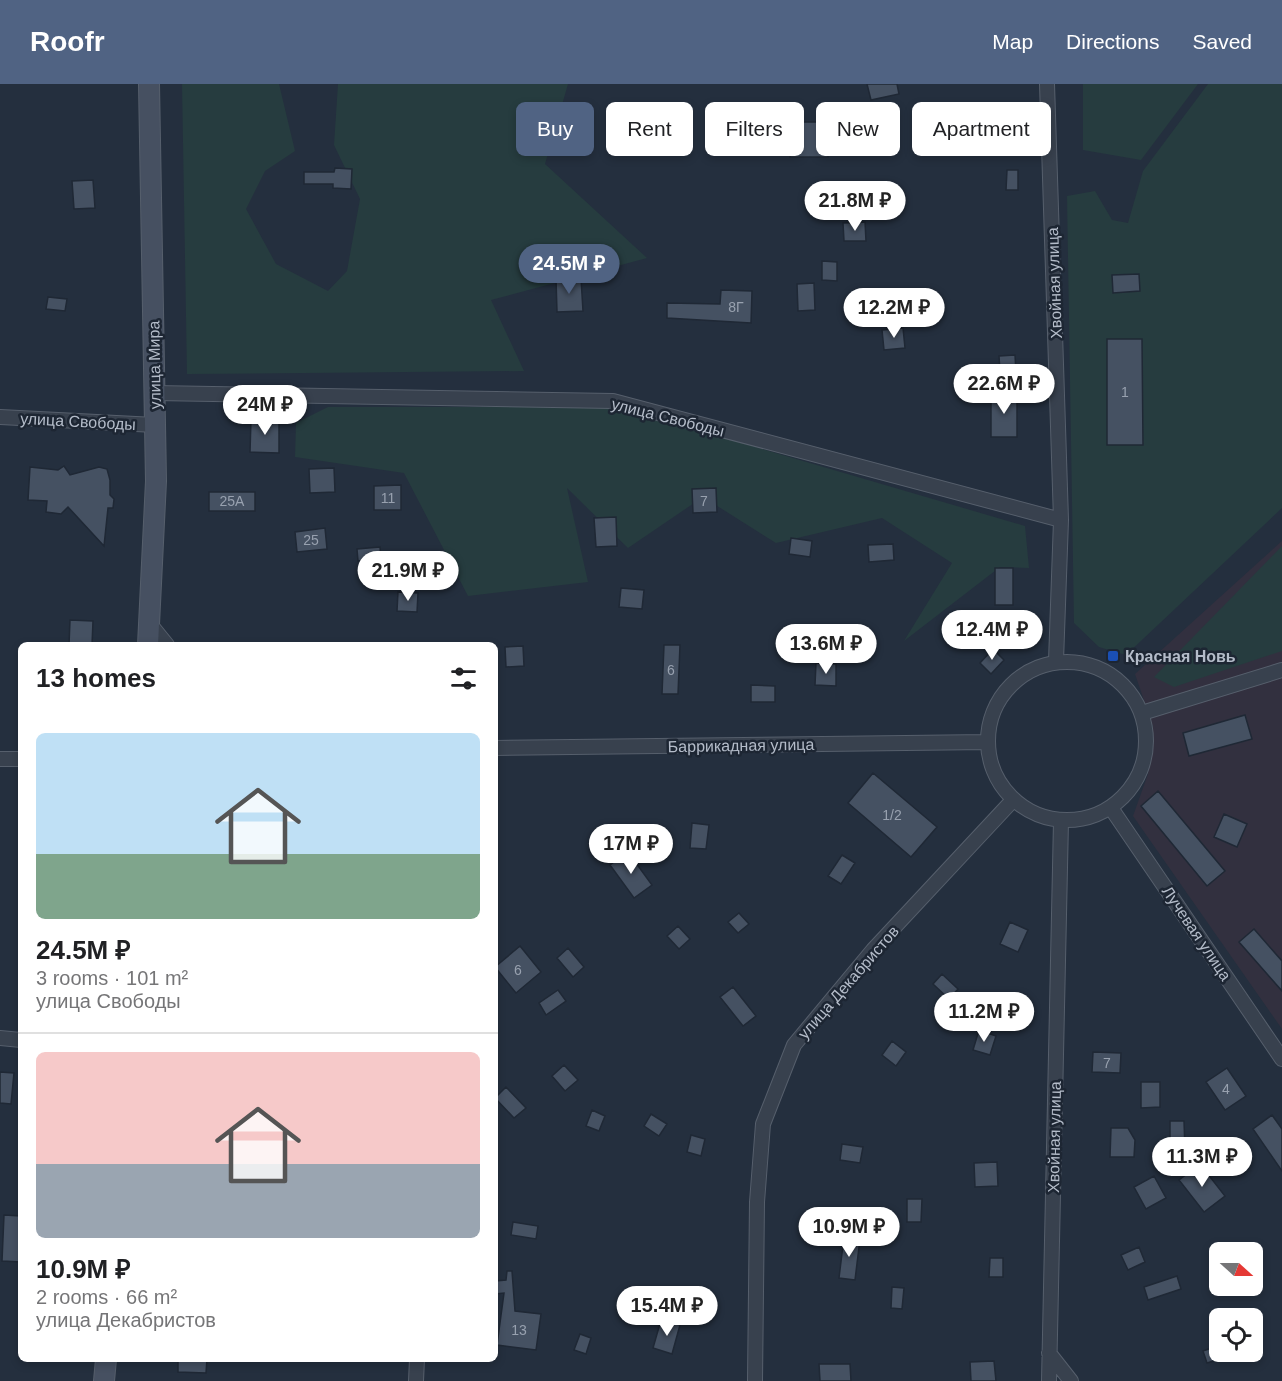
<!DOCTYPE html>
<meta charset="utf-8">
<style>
body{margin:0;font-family:Helvetica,sans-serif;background:#f2f2f2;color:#202124;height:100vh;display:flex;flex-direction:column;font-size:22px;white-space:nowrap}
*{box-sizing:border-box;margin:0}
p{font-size:20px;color:#757577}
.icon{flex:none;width:33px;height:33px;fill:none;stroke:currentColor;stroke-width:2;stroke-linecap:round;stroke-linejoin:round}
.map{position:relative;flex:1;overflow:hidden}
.side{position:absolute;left:18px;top:558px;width:480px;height:720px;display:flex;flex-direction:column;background:#fff;border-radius:9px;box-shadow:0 3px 9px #0003}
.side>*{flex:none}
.hud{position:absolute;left:516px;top:18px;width:570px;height:54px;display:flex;gap:12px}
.needle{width:39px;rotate:111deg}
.buttons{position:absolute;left:1209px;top:1158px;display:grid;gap:12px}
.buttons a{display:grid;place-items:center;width:54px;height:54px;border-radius:9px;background:#fff;box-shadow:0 3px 9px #0003;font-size:30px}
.price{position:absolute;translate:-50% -51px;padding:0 14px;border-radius:21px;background:#fff;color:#222;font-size:20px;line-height:39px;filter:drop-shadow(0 2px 3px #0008)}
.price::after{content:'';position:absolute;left:50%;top:36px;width:18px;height:14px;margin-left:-9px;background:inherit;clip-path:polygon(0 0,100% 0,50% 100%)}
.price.current{background:#506383;color:#fff}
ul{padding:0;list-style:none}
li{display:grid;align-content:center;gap:12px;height:318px;padding:0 18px}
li+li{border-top:2px solid #e0e0e0}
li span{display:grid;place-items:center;height:186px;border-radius:9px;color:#555}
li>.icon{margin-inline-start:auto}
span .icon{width:108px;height:108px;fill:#fffc;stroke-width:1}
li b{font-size:26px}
h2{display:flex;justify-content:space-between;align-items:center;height:72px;padding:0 18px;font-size:26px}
.tag{padding:0 21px;border-radius:9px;background:#fff;box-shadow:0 3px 9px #0003;font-size:21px;line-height:54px}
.tag.current{background:#506383;color:#fff}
header{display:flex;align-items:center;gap:36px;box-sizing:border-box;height:84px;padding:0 30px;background:#506383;color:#fff}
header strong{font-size:28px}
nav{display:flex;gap:33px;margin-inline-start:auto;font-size:21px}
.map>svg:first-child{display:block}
.medical{fill:#32303f}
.green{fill:#263c3f}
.building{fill:#455162;stroke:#1f2835;stroke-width:1.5}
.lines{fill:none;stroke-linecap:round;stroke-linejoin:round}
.street-casing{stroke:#565f6c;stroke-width:16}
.secondary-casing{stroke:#565f6c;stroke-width:22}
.street{stroke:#38414e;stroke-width:14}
.secondary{stroke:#465061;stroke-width:20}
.transit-dot{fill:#1a4fb4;stroke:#1d2633;stroke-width:2}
.labels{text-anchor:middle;stroke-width:5;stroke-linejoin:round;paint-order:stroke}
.number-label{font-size:14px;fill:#98a1af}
.street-label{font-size:16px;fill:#b4bcc9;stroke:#1d2633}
.poi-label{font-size:16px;font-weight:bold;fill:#b4bcc9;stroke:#1d2633;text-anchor:start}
</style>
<header>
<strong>Roofr</strong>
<nav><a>Map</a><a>Directions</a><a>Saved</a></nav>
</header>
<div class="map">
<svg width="1282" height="1297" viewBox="0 0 1282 1297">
<rect width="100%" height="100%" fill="#242f3e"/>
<!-- medical -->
<path class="medical" d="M1282,457v488l-149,-213 15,-42 5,-47 -18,-53z"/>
<!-- green -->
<path class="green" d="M182,0h97l16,67 -30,20 -19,38 30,55 52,27 19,-20 13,-72 -26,-54 4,-61h230l-23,80 102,94 -156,42 33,71 -337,3z
M1083,0h115l-57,76 -58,-10z
M1208,0h74v424l-156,147 -27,-8 -25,-24 -7,-427 28,-5 17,29 16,3 15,-52z
M328,323h291l406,119 4,42 -29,-1 -96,74 48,-78 -70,-45 -106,25 -73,-46 -75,51 -61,-60 21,94 -120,14 -64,-123 -109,-16 1,-34z
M1282,462v105l-108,36 -20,-10z"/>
<!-- building -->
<path class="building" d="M867,0h30l2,10 -28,6z
M739,28l1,29h-33v-28z
M570,30l4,35 -20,2 -4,-34z
M790,38h37l1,35h-38z
M335,84l17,1 -1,20 -18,-1v-4h-29v-12h30z
M1007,86h11v20h-12z
M93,96l2,28 -21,1 -2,-28z
M865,138l1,19h-22l-1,-18z
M822,177l15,1v19l-15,-1z
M1139,190l1,17 -27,2 -1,-18z
M581,194l2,33 -26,1 -1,-33z
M814,199l1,27 -17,1 -1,-27z
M721,206l31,1 -1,32 -84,-5v-15l53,1z
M48,213l19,2 -2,12 -19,-2z
M903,244l2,20 -21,2 -2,-20z
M1107,255h35l1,106h-36z
M1015,271l1,17h-16l-1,-16z
M991,309h26v44h-26z
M251,335h28v34l-29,-1z
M64,382l6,9 29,-8 8,2 3,11v15l4,4 -1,9h-5l-4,38 -36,-39 -7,7 -15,-2 1,-11 -19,-1 2,-33 28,3z
M334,384l1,24 -25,1 -1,-24z
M401,401v25h-27v-24z
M716,404l1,24 -24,1 -1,-24z
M209,408h46v19h-46z
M616,433l1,29 -21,1 -2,-29z
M325,444l2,21 -30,3 -2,-20z
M791,454l21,3 -2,16 -21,-3z
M893,460l1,16 -25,2 -1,-17z
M380,463l1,12 -23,2 -1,-12z
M995,484h18v37h-18z
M621,504l23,2 -2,19 -23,-2z
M398,508l20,1 -1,19 -20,-1z
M70,536l23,1 -1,24h-23z
M664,561h16l-2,49h-16z
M523,562l1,20 -18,1 -1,-20z
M993,565l11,11 -13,14 -11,-11z
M816,579l20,1v22l-21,-1z
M751,601l24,1v16h-24z
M1245,631l7,24 -63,17 -6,-23z
M873,689l64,54 -26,30 -63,-54z
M1158,707l67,80 -18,15 -66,-80z
M1224,730l23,10 -10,23 -23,-10z
M692,739l17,2 -3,24 -16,-1z
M628,768l24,33 -18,13 -24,-33z
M842,771l13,8 -14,21 -13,-8z
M739,829l10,11 -11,9 -10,-11z
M1010,838l18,8 -10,22 -18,-8z
M678,842l12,13 -11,10 -12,-13z
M1254,845l28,32v30l-43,-49z
M520,862l21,26 -25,21 -21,-26z
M568,864l16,19 -11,10 -16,-19z
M942,890l16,15 -9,10 -16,-15z
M733,903l23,29 -13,10 -23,-29z
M558,906l8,11 -20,14 -7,-12z
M979,946l17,6 -6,19 -17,-5z
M892,957l14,11 -10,14 -14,-11z
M1093,968l28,1 -1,20 -28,-1z
M564,981l14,15 -13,11 -13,-15z
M1227,984l19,28 -21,14 -19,-28z
M0,988l14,1 -3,31 -11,-1z
M1141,998h19v25l-19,1z
M506,1003l20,21 -12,10 -19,-20z
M592,1026l13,6 -6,15 -13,-5z
M651,1030l16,10 -8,12 -15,-10z
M1272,1031l10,14v42l-29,-42z
M1170,1037h14l1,29h-15z
M1111,1044h17l7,12 -1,17h-24z
M691,1051l14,4 -4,17 -14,-4z
M842,1060l21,3 -3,16 -20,-3z
M997,1078l1,24 -23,1 -1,-24z
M1200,1080l25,32 -21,16 -25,-32z
M1154,1092l12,22 -20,11 -12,-22z
M907,1115h15l-1,23h-14z
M4,1131l17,1v46l-19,-1z
M513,1138l25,4 -2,13 -25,-4z
M844,1153l16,2 -5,41 -16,-2z
M1139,1163l6,15 -17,8 -7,-15z
M990,1174h13v19h-14z
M507,1187h5l3,40 26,3 -5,36 -39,-5 7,-52 -9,1v-13l11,-1z
M1177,1192l4,13 -33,11 -4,-13z
M892,1203l12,1 -2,21 -11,-1z
M661,1236l19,5 -8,29 -19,-6z
M580,1250l11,4 -5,16 -12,-4z
M1220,1261v14l-13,4 -4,-12z
M178,1275h29l-1,14 -28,-1z
M994,1277l2,20h-25l-1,-19z
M819,1280h31l1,17h-31z"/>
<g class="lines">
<!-- street casing -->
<g class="street-casing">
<path id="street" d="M1047,0l14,436 -5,141
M155,309l458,8 448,119
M0,333l155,8
M150,540l17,21
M988 657a79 79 0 1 1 158 0a79 79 0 1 1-158 0Z
M1142,629l140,-43
M495,664l492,-6
M0,675h21
M1111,724l171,251
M0,954l21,2
M1049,1269l22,28
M416,1297l1,-22
M755,1297l2,-179 6,-78 31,-79 79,-95 140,-150
M1049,1297l12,-560"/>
</g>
<!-- secondary casing -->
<g class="secondary-casing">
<path id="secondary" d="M148,561l8,-164 -7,-397
M104,1297l2,-22"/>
</g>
<!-- street -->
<use href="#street" class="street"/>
<!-- secondary -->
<use href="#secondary" class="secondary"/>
</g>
<!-- markers -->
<rect class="transit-dot" x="1107" y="566" width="12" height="12" rx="3"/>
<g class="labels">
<!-- number labels -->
<g class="number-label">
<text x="736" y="228">8Г</text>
<text x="1125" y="313">1</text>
<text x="388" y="419">11</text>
<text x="232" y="422">25А</text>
<text x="704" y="422">7</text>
<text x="311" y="461">25</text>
<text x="671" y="591">6</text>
<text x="892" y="736">1/2</text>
<text x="518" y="891">6</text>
<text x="1107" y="984">7</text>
<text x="1226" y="1010">4</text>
<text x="519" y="1251">13</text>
</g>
<!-- street labels -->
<g class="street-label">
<text transform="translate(1054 199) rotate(-92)" y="6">Хвойная улица</text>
<text transform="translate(154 281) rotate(-91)" y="6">улица Мира</text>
<text transform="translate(668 333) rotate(14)" y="6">улица Свободы</text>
<text transform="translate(78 337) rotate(3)" y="6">улица Свободы</text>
<text transform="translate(741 661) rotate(-1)" y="6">Баррикадная улица</text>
<text transform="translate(1197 849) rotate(56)" y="6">Лучевая улица</text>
<text transform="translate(848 898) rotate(-49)" y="6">улица Декабристов</text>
<text transform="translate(1054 1053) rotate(-89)" y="6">Хвойная улица</text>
</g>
<!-- poi labels -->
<g class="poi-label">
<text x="1125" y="578">Красная Новь</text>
</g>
</g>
</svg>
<div class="buttons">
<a><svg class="needle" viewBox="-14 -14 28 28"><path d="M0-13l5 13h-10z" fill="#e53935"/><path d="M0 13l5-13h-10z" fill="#757577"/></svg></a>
<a><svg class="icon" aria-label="locate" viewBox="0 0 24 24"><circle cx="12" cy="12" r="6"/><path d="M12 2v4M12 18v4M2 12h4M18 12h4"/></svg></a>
</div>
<b class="price" style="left:855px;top:148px">21.8M ₽</b>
<b class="price current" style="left:569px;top:211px">24.5M ₽</b>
<b class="price" style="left:894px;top:255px">12.2M ₽</b>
<b class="price" style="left:1004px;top:331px">22.6M ₽</b>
<b class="price" style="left:265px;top:352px">24M ₽</b>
<b class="price" style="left:408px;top:518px">21.9M ₽</b>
<b class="price" style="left:992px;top:577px">12.4M ₽</b>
<b class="price" style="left:826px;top:591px">13.6M ₽</b>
<b class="price" style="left:631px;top:791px">17M ₽</b>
<b class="price" style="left:984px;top:959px">11.2M ₽</b>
<b class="price" style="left:1202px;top:1104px">11.3M ₽</b>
<b class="price" style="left:849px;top:1174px">10.9M ₽</b>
<b class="price" style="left:667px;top:1253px">15.4M ₽</b>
<div class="hud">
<a class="tag current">Buy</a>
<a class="tag">Rent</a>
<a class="tag">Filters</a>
<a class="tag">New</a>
<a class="tag">Apartment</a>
</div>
<section class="side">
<h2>13 homes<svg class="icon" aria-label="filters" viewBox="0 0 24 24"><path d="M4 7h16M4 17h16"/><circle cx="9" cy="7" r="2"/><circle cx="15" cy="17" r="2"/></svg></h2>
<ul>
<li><span style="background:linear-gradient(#bfe0f5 65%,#7fa58c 0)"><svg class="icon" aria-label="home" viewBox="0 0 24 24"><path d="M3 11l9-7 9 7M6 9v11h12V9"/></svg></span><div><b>24.5M ₽</b><p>3 rooms · 101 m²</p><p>улица Свободы</p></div></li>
<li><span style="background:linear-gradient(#f6c9c9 60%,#9aa5b1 0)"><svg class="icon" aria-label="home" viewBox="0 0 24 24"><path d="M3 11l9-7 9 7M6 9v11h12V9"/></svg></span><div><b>10.9M ₽</b><p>2 rooms · 66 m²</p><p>улица Декабристов</p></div></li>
</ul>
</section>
</div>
